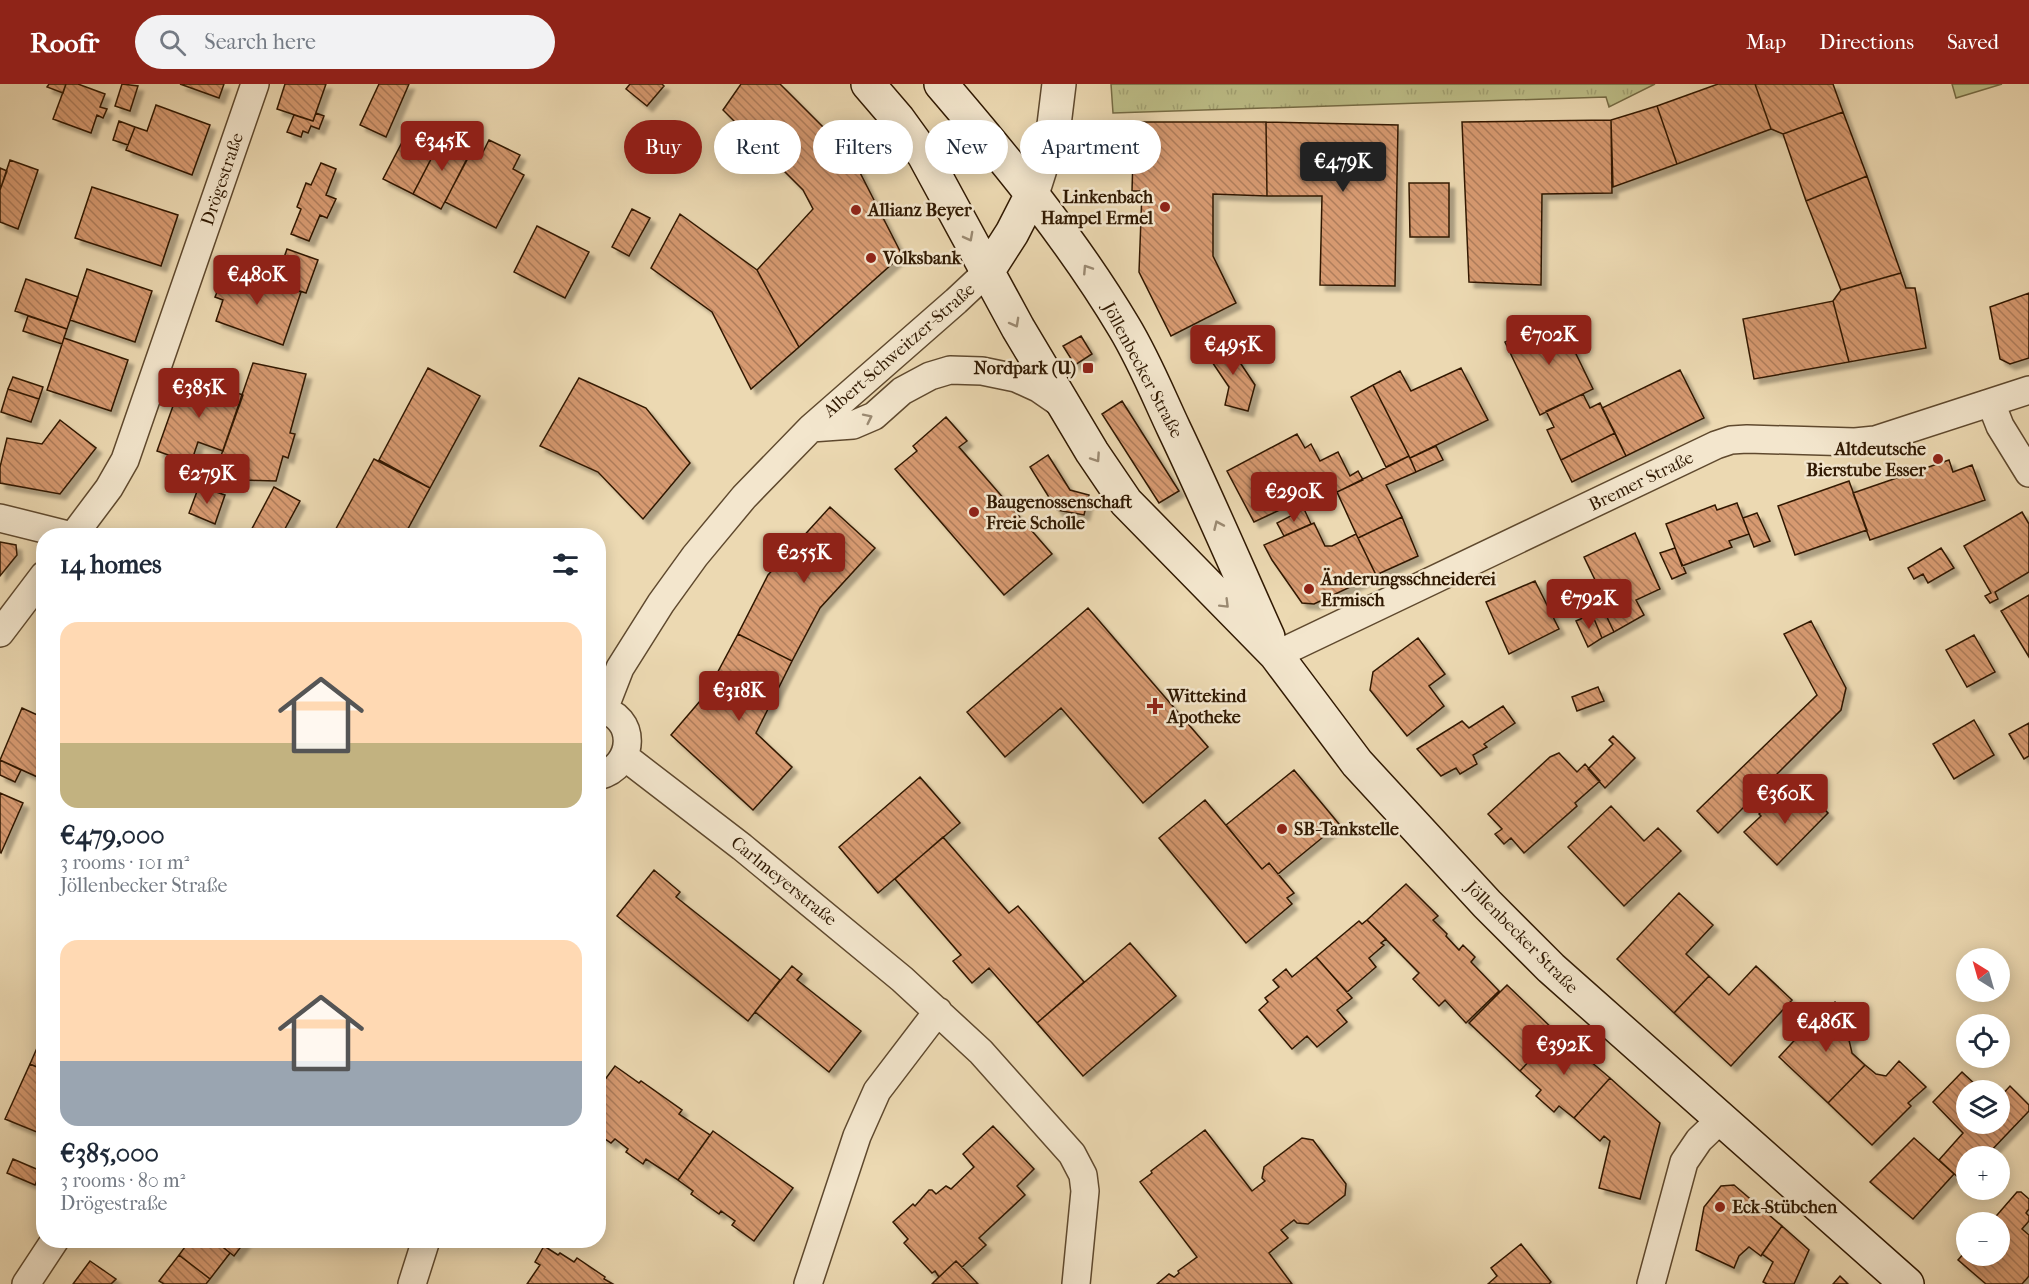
<!DOCTYPE html>
<meta charset="utf-8">
<style>
body{margin:0;font-family:"IM FELL French Canon",serif;background:#f2f2f3;color:#1f2937;height:100vh;display:flex;flex-direction:column;font-size:22px;white-space:nowrap}
*{box-sizing:border-box;margin:0}
p{font-size:20px;color:#747a83}
.icon{flex:none;width:33px;height:33px;fill:none;stroke:currentColor;stroke-width:2;stroke-linecap:round;stroke-linejoin:round}
.map{position:relative;flex:1;overflow:hidden}
.sheet{position:absolute;left:36px;top:444px;width:570px;height:720px;display:flex;flex-direction:column;background:#fff;border-radius:24px;box-shadow:0 3px 15px #0003}
.sheet>*{flex:none}
.top-card{position:absolute;left:624px;top:36px;width:570px;height:54px;display:flex;gap:12px}
.needle{width:39px;rotate:323deg}
.tools{position:absolute;left:1956px;top:864px;display:grid;gap:12px}
.tools a{display:grid;place-items:center;width:54px;height:54px;border-radius:50%;background:#fff;box-shadow:0 3px 15px #0003;font-size:30px}
.price{position:absolute;translate:-50% -51px;padding:0 14px;border-radius:6px;background:#8f2418;color:#fff;font-size:20px;line-height:39px;filter:drop-shadow(0 2px 3px #0008)}
.price::after{content:'';position:absolute;left:50%;top:36px;width:18px;height:14px;margin-left:-9px;background:inherit;clip-path:polygon(0 0,100% 0,50% 100%)}
.price.active{background:#222;color:#fff}
ul{padding:0;list-style:none}
li{display:grid;align-content:center;gap:12px;height:318px;padding:0 24px}
li span{display:grid;place-items:center;height:186px;border-radius:18px;color:#555}
li>.icon{margin-inline-start:auto}
span .icon{width:108px;height:108px;fill:#fffc;stroke-width:1}
li b{font-size:26px}
h2{display:flex;justify-content:space-between;align-items:center;height:72px;padding:0 24px;font-size:26px}
.chip{padding:0 21px;border-radius:27px;background:#fff;box-shadow:0 3px 15px #0003;font-size:21px;line-height:54px}
.chip.active{background:#8f2418;color:#fff}
header{display:flex;align-items:center;gap:36px;box-sizing:border-box;height:84px;padding:0 30px;background:#8f2418;color:#fff}
header strong{font-size:28px}
nav{display:flex;gap:33px;margin-inline-start:auto;font-size:21px}
.search{width:420px;height:54px;background:#f2f2f3;display:flex;align-items:center;gap:15px;box-sizing:border-box;padding:0 21px;border-radius:33px;color:#747a83;font-size:22px}
.map>svg:first-child{display:block}
.grass{fill:url(#grass-tufts);stroke:#766c45;stroke-width:1.5}
.garden{fill:#bdbe88;stroke:#766c45;stroke-width:1.5}
.building{fill:url(#building-back-hatch);stroke:#301902;stroke-width:1.5;filter:url(#shadow)}
.lines{fill:none;stroke-linecap:round;stroke-linejoin:round}
.minor-casing{stroke:#5f492e;stroke-width:30}
.tertiary-casing{stroke:#5f492e;stroke-width:36}
.secondary-casing{stroke:#301902;stroke-width:36}
.minor{stroke:#f3e6cd;stroke-width:27}
.tertiary{stroke:#f3e6cd;stroke-width:33}
.secondary{stroke:#f3e6cd;stroke-width:33}
.oneway{stroke:#9b8a72}
.poi-dot{fill:#8f2418;stroke:#f3e6cd;stroke-width:2}
.labels{text-anchor:middle;stroke-width:5;stroke-linejoin:round;paint-order:stroke}
.street-label{font-size:18px;fill:#301902;stroke:#f3e6cd}
.poi-label{font-size:18px;font-weight:bold;fill:#301902;stroke:#f3e6cd;text-anchor:start}
</style>
<header>
<strong>Roofr</strong>
<div class="search"><svg class="icon" aria-label="search" viewBox="0 0 24 24"><circle cx="10" cy="10" r="6"/><path d="M15 15l6 6"/></svg>Search here</div>
<nav><a>Map</a><a>Directions</a><a>Saved</a></nav>
</header>
<div class="map">
<svg width="2029" height="1200" viewBox="0 0 2029 1200">
<defs>
<pattern id="grass-tufts" width="24" height="20" patternUnits="userSpaceOnUse" patternTransform="scale(1.5)"><rect width="24" height="20" fill="#bdbe88"/><path d="M3 7l-1-3M5 7V3M7 7l1-3M15 17l-1-3M17 17v-4M19 17l1-3" fill="none" stroke="#a3a374"/></pattern>
<pattern id="building-back-hatch" width="6" height="6" patternUnits="userSpaceOnUse" patternTransform="scale(1.5)"><rect width="6" height="6" fill="#d79a71"/><path d="M-1 5l2 2M0 0l6 6M5-1l2 2" fill="none" stroke="#af7d5b"/></pattern>
<filter id="shadow"><feDropShadow dx="5.5" dy="5.5" stdDeviation="1.5" flood-color="#0004"/></filter>
</defs>
<rect width="100%" height="100%" fill="#ecd9b2"/>
<filter id="stains"><feTurbulence type="fractalNoise" baseFrequency=".00333" numOctaves="4"/><feColorMatrix values="0 0 0 0 .2 0 0 0 0 .09 0 0 0 0 .02 0 0 0 .5 -.17"/></filter>
<radialGradient id="worn" r=".72"><stop offset=".6" stop-color="#630" stop-opacity="0"/><stop offset="1" stop-color="#630" stop-opacity=".3"/></radialGradient>
<!-- grass -->
<path class="grass" d="M1111,0h544l-46,23 -3,-10 -493,16z"/>
<!-- garden -->
<path class="garden" d="M1952,0h50l-46,14z"/>
<!-- building -->
<path class="building" d="M49,0h17l-3,9 -16,-6z
M66,0h12l27,10 -5,13 7,2 -4,9 -6,-3 -6,18 -38,-14z
M122,0l16,2 -8,25 -15,-5z
M180,0h44l-5,14z
M285,0h41l-13,37 -36,-12z
M379,0h30l-23,53 -26,-12z
M630,0h32l2,2 -17,20 -21,-17z
M741,0h39l71,71 51,100 -103,92 -42,-77 56,-61 -10,-19 -80,-80z
M1718,0h37l16,45 -94,35 -20,-58z
M1755,0h78l10,28 -60,22 -12,-5z
M156,21l54,20 -18,50 -66,-25 9,-23 12,4z
M1657,22l20,58 -64,23 -2,-67z
M1843,28l24,64 -61,25 -23,-67z
M316,29l8,3 -5,13 -8,-3 -3,7 -5,-2 -2,6 -14,-5 7,-17 19,6z
M1611,36l1,73 -70,1 -1,91 -72,-3 -7,-160z
M119,37l16,6 -7,18 -15,-5z
M1134,38h132l1,74 -54,-2v62l23,47 -65,33 -32,-64 3,-81h-10z
M1266,38l132,3 -3,161 -75,-1 2,-89h-55z
M429,40l16,8 -32,62 -30,-15 28,-54 13,7z
M445,48l16,8 -5,9 13,7 -28,53 -28,-15z
M489,56l31,15 -7,14 11,6 -28,53 -51,-26 28,-55 10,5z
M10,76l28,10 -20,59 -18,-7v-32z
M321,79l15,6 -10,26 10,4 -9,19 -7,-3 -11,26 -18,-7 10,-25 -4,-2 9,-24 5,2z
M0,84l7,3 -7,19z
M1867,92l34,97 -60,17 -35,-89z
M1409,99h40v54h-39z
M92,103l86,28 -17,51 -86,-28z
M632,125l18,9 -21,38 -17,-9z
M680,130l77,56 42,77 -48,42 -39,-77 -61,-44z
M537,142l52,26 -24,46 -51,-26z
M287,165l31,11 -12,33 -31,-10z
M234,184l67,24 -18,53 -67,-24 7,-21 -8,-3 7,-17 7,2z
M87,185l65,22 -17,51 -65,-22z
M1901,189l5,15h9l11,60 -77,14 -16,-61 8,-11z
M26,195l52,18 -11,32 -52,-18z
M2029,209v65l-19,6 -10,-5 -10,-52z
M1833,217l16,61 -95,17 -11,-60z
M28,232l39,13 -5,15 -39,-13z
M1558,233l35,72 -53,26 -35,-73z
M1081,252l11,18 -17,11 -12,-19z
M64,254l64,22 -17,51 -64,-21z
M1225,256l30,45 -7,26 -23,-6 4,-18 -23,-34z
M253,279l53,11 -16,59 5,1 -7,24 -5,-2 -7,25 -63,-2z
M428,284l52,28 -50,92 -51,-28z
M1461,284l27,52 -78,38 -37,-73 27,-14 11,20z
M1680,286l24,48 -78,38 -24,-48z
M184,291l59,20 -20,56 -25,-9 -7,21 -34,-12z
M13,293l30,10 -4,12 -31,-10z
M579,294l67,30 44,55 -47,56 -45,-47 -58,-26z
M1373,301l36,71 -23,11 -35,-70z
M8,305l31,10 -8,23 -30,-10z
M1583,310l7,14 10,-5 15,30 -54,27 -14,-30 7,-3 -8,-16z
M1122,317l57,90 -20,12 -57,-89z
M946,333l21,24 -8,6 93,107 -48,41 -109,-126 22,-18 -4,-5z
M60,336l36,28 -36,46 -60,-11v-16l7,-29 35,6z
M1615,349l11,23 -54,26 -11,-22z
M1297,350l8,14 6,-4 9,17 18,-9 12,24 8,-5 5,9 -26,12 -4,-7 -79,37 -27,-51z
M1436,362l7,14 -27,12 -6,-14z
M1048,371l22,35 19,5 -5,20 -27,-5 -27,-43z
M1409,372l7,16 -30,13 16,32 -44,21 -21,-46z
M374,375l56,29 -26,48h-72z
M1949,376l4,12 19,-7 13,35 -115,40 -17,-47z
M1849,397l18,49 -72,25 -17,-49z
M199,402l26,9 -10,29 -26,-11z
M274,403l26,14 -19,35h-33z
M1737,419l12,31 -20,7 3,6 -50,19 -16,-42 49,-19 2,5z
M830,423l45,41 -55,60 -28,53 -54,-27 30,-59z
M1304,425l7,15 -27,12 -7,-13z
M2022,428l7,12v48l-34,20 3,7 -8,4 -5,-7 6,-3 -27,-47z
M1757,429l13,28 -16,6 -11,-29z
M1402,433l16,39 -42,19 -18,-37z
M1314,439l11,23h7l24,-12 20,41 -62,29 -12,-1 -30,-43 -8,-15z
M1635,449l25,56 -24,11 8,15 -30,17 -9,-19 5,-2 -26,-54z
M0,458l16,3 1,10 -17,21z
M1675,464l11,25 -14,6 -12,-26z
M1941,464l13,20 -26,15 -5,-9 -9,5 -6,-11z
M1535,497l24,48 -50,25 -23,-52z
M2029,511v62l-28,-46z
M1088,524l120,139 -65,56 -82,-95 -56,49 -38,-45z
M1603,525l11,23 -12,6 -10,-24z
M1592,530l10,24 -14,9 -12,-26z
M1811,537l35,67 -5,22 -123,123 -21,-22 120,-116 -33,-61z
M738,550l54,27 -36,72 36,34 -39,43 -82,-75 35,-41z
M1974,551l21,37 -28,15 -21,-37z
M1418,554l27,36 -16,12 15,20 -37,30 -37,-46 3,-18z
M1598,603l6,14 -27,10 -5,-14z
M1503,622l12,17 -31,21 3,3 -14,8 4,9 -17,10 -4,-6 -15,8 -24,-27 45,-28 7,7z
M22,624l22,10v62l-44,-20z
M1974,636l20,35 -40,24 -21,-35z
M2029,639v33l-5,3 -15,-25z
M1613,652l22,22 -30,30 -17,-19 25,-25 -4,-4z
M1559,669l18,19 8,-8 15,17 -25,22 2,3 -53,47 -13,-15 -7,6 -9,-10 7,-5 -14,-15 62,-57z
M0,676l21,10 -6,12 -15,-7z
M1294,686l45,54 -61,50 -9,-11 -7,6 -36,-44z
M920,693l40,46 -82,70 -39,-46z
M1788,704l15,15 8,-8 17,18 -51,52 -33,-33 17,-16 -2,-2 10,-11 2,2z
M0,709l23,10 -22,50 -1,-1z
M1205,716l57,69 7,-6 25,30 -7,5 5,6 -46,39 -87,-105z
M1611,722l33,35 14,-13 23,23 -57,55 -56,-59z
M943,753l66,76 9,-7 66,76 -47,41 -48,-55 -17,15 -19,-22 8,-6 -66,-76z
M654,786l26,22 -4,5 104,83 -32,41 -131,-105z
M1406,800l32,32 -5,4 14,14 -1,2 13,14 4,-5 12,12 -4,5 28,29 -33,32 -21,-23 -6,6 -26,-27 6,-6 -52,-53z
M1679,809l34,32 -27,29 23,22 -35,37 -57,-54z
M1367,836l19,19 -5,4 3,2 -15,13 7,9 -29,25 -31,-35 43,-36 3,3z
M1130,859l46,53 -93,80 -46,-53z
M1316,873l36,41 -15,12 10,12 -30,25 -10,-11 -15,13 -33,-39 9,-8 -3,-4 14,-11 -6,-7 13,-11 6,8z
M792,882l10,8 -5,6 64,51 -32,41 -74,-60z
M1756,882l36,34 -61,66 -57,-53 35,-37 20,19z
M1507,901l49,47 -36,39 -51,-48z
M1835,918l27,25 -13,13 3,13 13,12 -37,38 -49,-46 37,-40 3,3z
M44,948v38l-14,-6z
M1556,948l54,46 -36,40 -15,-12 -5,6 -18,-16 5,-6 -21,-19z
M1899,977l27,26 -18,16 3,3 -39,39 -44,-42 37,-38 11,9 10,2z
M30,980l14,6v65l-39,-16z
M615,982l24,17 2,-2 41,29 -3,4 31,21 -32,45 -32,-21 -3,5 -17,-12 2,-3 -13,-10 -4,4 -13,-9v-45z
M1962,988l19,18h-15v34h34v-27l10,-11 19,19v6l-43,45h-20v20l-4,5 -23,-21 24,-27 -30,-31z
M1610,994l50,45 -20,76 -41,-11 11,-47 -6,-5 -4,5 -26,-23z
M993,1042l41,43 -17,17 8,9 -46,43 7,7 -24,22 -6,-6 -17,16 -4,-6 -3,2 -28,-30 4,-4 -15,-17 20,-18 2,2 14,-16h3l4,4 10,-8 5,3 23,-22 -11,-13z
M1205,1046l47,61 13,-10 -3,-3 2,-11 38,-29 11,2 33,44 -1,11 -37,29 -11,-1 -3,-3 -13,10 7,8 -19,15 23,31h-135l12,-10 5,3 5,-4 -1,-2 19,-14 -57,-75 12,-9 -1,-2z
M713,1047l80,57 -39,53 -22,-16 3,-4 -14,-10 -2,3 -28,-20 2,-3 -15,-11z
M1914,1054l40,36 -41,45 -43,-37z
M13,1075l28,12 -6,14 -28,-12z
M1734,1101l48,41 -21,30 -12,-9 -10,9 -5,12 -38,-18 8,-43 17,-21z
M2017,1108h4l8,7v10l-3,4 3,3v5l-7,8 7,6v41l-7,8h-36l-28,-24 8,-9v5h34v-34h-9z
M1782,1142l27,24 -15,34h-27l-4,-2 10,-20 -11,-8z
M190,1156h24l16,13 -20,26 -31,-24z
M214,1156h32l-12,16z
M1521,1160l30,38 -2,2h-61l9,-8 -6,-8z
M544,1162l14,9 2,-2 14,9 3,-4 28,19 -1,2 9,5h-86l13,-19 -5,-3z
M179,1171l31,24 -4,5h-42l-5,-3z
M90,1177l26,18 -5,5h-38z
M956,1177l22,23h-46l7,-7z
M1840,1192l8,8h-15z"/>
<g class="lines">
<!-- minor casing -->
<g class="minor-casing">
<path id="minor" d="M1991,319l9,23 29,47
M811,344l42,-3 21,-9 28,-25 28,-15 20,-6 32,1 34,7 22,10 26,18
M0,434l72,18
M73,452l36,-48 16,-28 130,-376
M0,549l44,-58
M1276,571l440,-210 15,-5 16,-1 108,3 20,-2 154,-50
M598,625c40,6 38,58 0,67
M604,625l16,-41 41,-65 34,-47 49,-59 67,-69 145,-127 31,-29
M625,673l117,90 160,132 79,73 91,102 11,21 2,16 -9,93
M26,1200l29,-44
M412,1200l14,-44
M808,1200l49,-148 20,-45 61,-80
M1651,1200l33,-122 15,-22 23,-22"/>
</g>
<!-- tertiary casing -->
<g class="tertiary-casing">
<path id="tertiary" d="M1032,110l22,-69 5,-41"/>
</g>
<!-- secondary casing -->
<g class="secondary-casing">
<path id="secondary" d="M868,0l30,35 26,36 94,173 74,124 34,50 150,153 81,108 130,141 64,64 356,316
M941,0c66,77 131,156 183,243 20,33 34,68 50,102 33,69 63,139 94,208
M987,188l25,-39 20,-39"/>
</g>
<!-- minor -->
<use href="#minor" class="minor"/>
<!-- tertiary -->
<use href="#tertiary" class="tertiary"/>
<!-- secondary -->
<use href="#secondary" class="secondary"/>
</g>
<!-- one-way arrows -->
<defs><path id="oneway-chevron" d="M-2-3.5L2.5 0L-2 3.5" fill="none" stroke-width="1.6" stroke-linecap="round" stroke-linejoin="round" transform="scale(1.5)"/></defs>
<g class="oneway">
<use href="#oneway-chevron" transform="translate(969 153) rotate(62)"/>
<use href="#oneway-chevron" transform="translate(1087 185) rotate(-123)"/>
<use href="#oneway-chevron" transform="translate(1015 239) rotate(61)"/>
<use href="#oneway-chevron" transform="translate(868 334) rotate(-26)"/>
<use href="#oneway-chevron" transform="translate(1096 374) rotate(56)"/>
<use href="#oneway-chevron" transform="translate(1218 441) rotate(-114)"/>
<use href="#oneway-chevron" transform="translate(1225 520) rotate(45)"/>
</g>
<!-- markers -->
<g class="poi-dot">
<circle cx="1165" cy="123" r="6"/>
<circle cx="856" cy="126" r="6"/>
<circle cx="871" cy="174" r="6"/>
<rect x="1082" y="278" width="12" height="12" rx="3"/>
<circle cx="1938" cy="375" r="6"/>
<circle cx="974" cy="428" r="6"/>
<circle cx="1309" cy="505" r="6"/>
<path d="M1152 613h6v6h6v6h-6v6h-6v-6h-6v-6h6z"/>
<circle cx="1282" cy="745" r="6"/>
<circle cx="1720" cy="1123" r="6"/>
</g>
<g class="labels">
<!-- street labels -->
<g class="street-label">
<text transform="translate(222 95) rotate(-71)" y="6">Drögestraße</text>
<text transform="translate(899 266) rotate(-41)" y="6">Albert-Schweitzer-Straße</text>
<text transform="translate(1143 286) rotate(62)" y="6">Jöllenbecker Straße</text>
<text transform="translate(1641 397) rotate(-26)" y="6">Bremer Straße</text>
<text transform="translate(784 797) rotate(39)" y="6">Carlmeyerstraße</text>
<text transform="translate(1522 853) rotate(45)" y="6">Jöllenbecker Straße</text>
</g>
<!-- poi labels -->
<g class="poi-label">
<text x="1153" y="119" text-anchor="end">Linkenbach<tspan x="1153" dy="21">Hampel Ermel</tspan></text>
<text x="868" y="132">Allianz Beyer</text>
<text x="883" y="180">Volksbank</text>
<text x="1076" y="290" text-anchor="end">Nordpark (U)</text>
<text x="1926" y="371" text-anchor="end">Altdeutsche<tspan x="1926" dy="21">Bierstube Esser</tspan></text>
<text x="986" y="424">Baugenossenschaft<tspan x="986" dy="21">Freie Scholle</tspan></text>
<text x="1321" y="501">Änderungsschneiderei<tspan x="1321" dy="21">Ermisch</tspan></text>
<text x="1167" y="618">Wittekind<tspan x="1167" dy="21">Apotheke</tspan></text>
<text x="1294" y="751">SB-Tankstelle</text>
<text x="1732" y="1129">Eck-Stübchen</text>
</g>
</g>
<rect width="100%" height="100%" filter="url(#stains)"/>
<rect width="100%" height="100%" fill="url(#worn)"/>
</svg>
<div class="tools">
<a><svg class="needle" viewBox="-14 -14 28 28"><path d="M0-13l5 13h-10z" fill="#e53935"/><path d="M0 13l5-13h-10z" fill="#747a83"/></svg></a>
<a><svg class="icon" aria-label="locate" viewBox="0 0 24 24"><circle cx="12" cy="12" r="6"/><path d="M12 2v4M12 18v4M2 12h4M18 12h4"/></svg></a>
<a><svg class="icon" aria-label="layers" viewBox="0 0 24 24"><path d="M12 4l9 5-9 5-9-5zM3 14l9 5 9-5"/></svg></a>
<a>+</a>
<a>−</a>
</div>
<b class="price" style="left:442px;top:88px">€345K</b>
<b class="price active" style="left:1343px;top:109px">€479K</b>
<b class="price" style="left:257px;top:222px">€480K</b>
<b class="price" style="left:1549px;top:282px">€702K</b>
<b class="price" style="left:1233px;top:292px">€495K</b>
<b class="price" style="left:199px;top:335px">€385K</b>
<b class="price" style="left:207px;top:421px">€279K</b>
<b class="price" style="left:1294px;top:439px">€290K</b>
<b class="price" style="left:804px;top:500px">€255K</b>
<b class="price" style="left:1589px;top:546px">€792K</b>
<b class="price" style="left:739px;top:638px">€318K</b>
<b class="price" style="left:1785px;top:741px">€360K</b>
<b class="price" style="left:1826px;top:969px">€486K</b>
<b class="price" style="left:1564px;top:992px">€392K</b>
<div class="top-card">
<a class="chip active">Buy</a>
<a class="chip">Rent</a>
<a class="chip">Filters</a>
<a class="chip">New</a>
<a class="chip">Apartment</a>
</div>
<section class="sheet">
<h2>14 homes<svg class="icon" aria-label="filters" viewBox="0 0 24 24"><path d="M4 7h16M4 17h16"/><circle cx="9" cy="7" r="2"/><circle cx="15" cy="17" r="2"/></svg></h2>
<ul>
<li><span style="background:linear-gradient(#ffd9b3 65%,#c2b280 0)"><svg class="icon" aria-label="home" viewBox="0 0 24 24"><path d="M3 11l9-7 9 7M6 9v11h12V9"/></svg></span><div><b>€479,000</b><p>3 rooms · 101 m²</p><p>Jöllenbecker Straße</p></div></li>
<li><span style="background:linear-gradient(#ffd9b3 65%,#9aa5b1 0)"><svg class="icon" aria-label="home" viewBox="0 0 24 24"><path d="M3 11l9-7 9 7M6 9v11h12V9"/></svg></span><div><b>€385,000</b><p>3 rooms · 80 m²</p><p>Drögestraße</p></div></li>
</ul>
</section>
</div>
